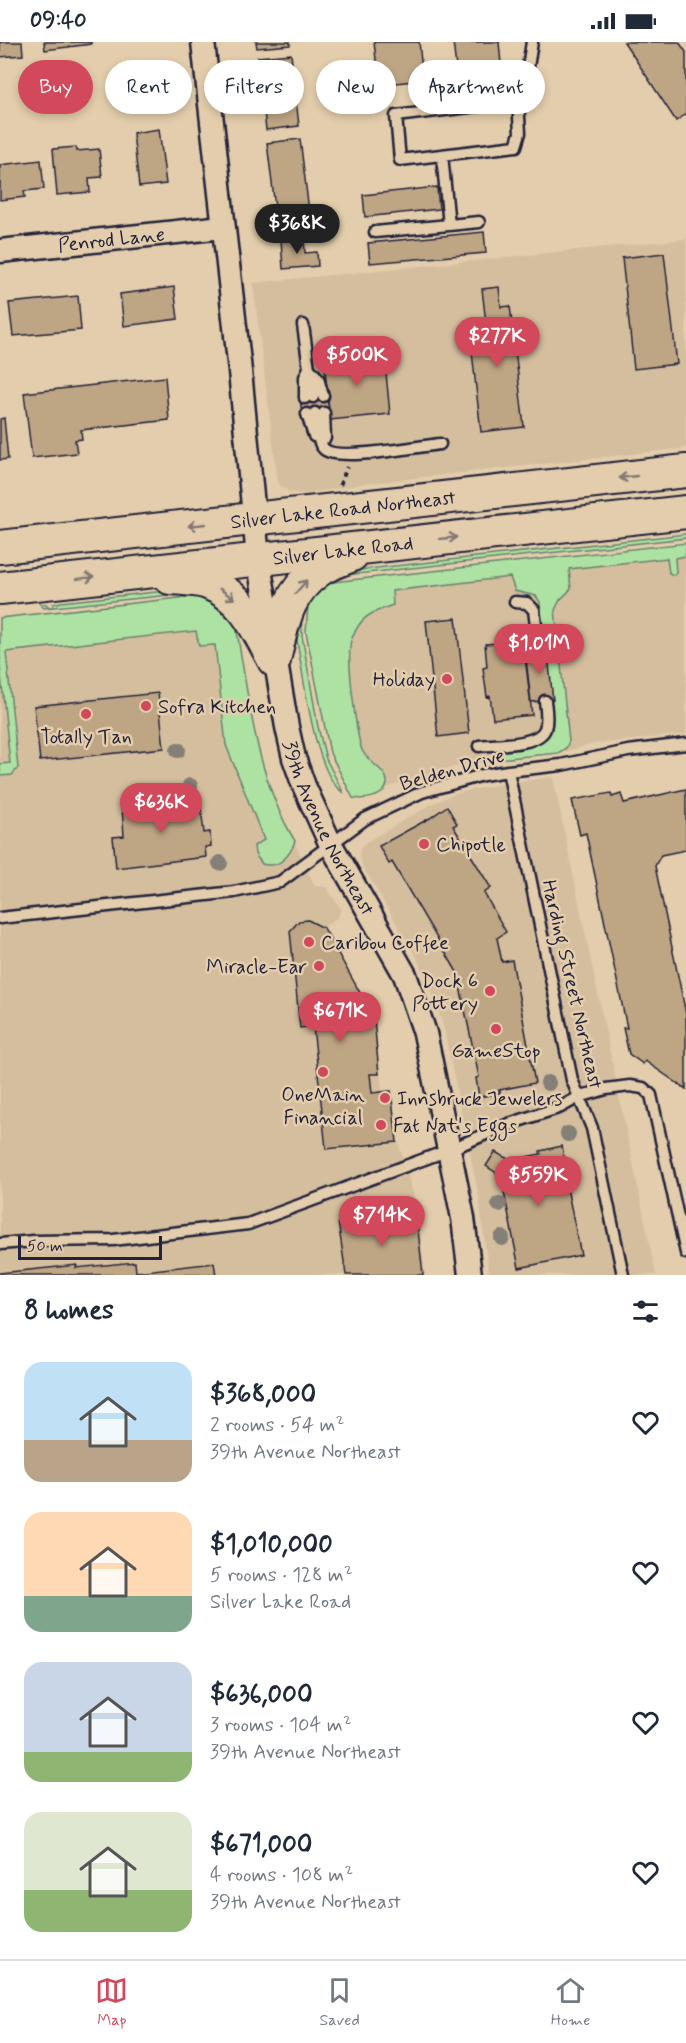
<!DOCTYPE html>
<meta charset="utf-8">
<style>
body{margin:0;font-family:Mynerve,sans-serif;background:#f2f2f3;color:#1f2937;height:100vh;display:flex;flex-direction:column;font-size:22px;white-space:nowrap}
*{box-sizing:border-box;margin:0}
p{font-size:20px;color:#747a83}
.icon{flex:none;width:33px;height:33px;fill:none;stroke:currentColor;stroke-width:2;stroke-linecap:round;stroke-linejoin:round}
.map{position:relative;height:1233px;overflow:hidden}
.panel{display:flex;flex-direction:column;background:#fff;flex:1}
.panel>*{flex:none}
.hud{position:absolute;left:18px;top:18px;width:651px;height:54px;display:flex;gap:12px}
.scale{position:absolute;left:18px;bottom:15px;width:144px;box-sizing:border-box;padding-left:6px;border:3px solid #22223b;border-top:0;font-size:16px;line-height:21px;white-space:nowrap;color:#22223b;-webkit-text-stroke:4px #e3cdac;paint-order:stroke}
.price{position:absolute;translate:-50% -51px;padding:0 14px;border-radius:21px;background:#d1495b;color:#fff;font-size:20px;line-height:39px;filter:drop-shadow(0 2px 3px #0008)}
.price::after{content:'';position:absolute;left:50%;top:36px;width:18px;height:14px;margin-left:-9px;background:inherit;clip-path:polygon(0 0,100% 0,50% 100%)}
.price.on{background:#222;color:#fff}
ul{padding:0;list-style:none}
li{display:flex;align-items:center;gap:18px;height:150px;padding:0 24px}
li span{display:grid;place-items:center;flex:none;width:168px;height:120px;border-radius:18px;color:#555}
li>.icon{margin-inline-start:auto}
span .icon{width:72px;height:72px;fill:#fffc;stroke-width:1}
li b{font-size:26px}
h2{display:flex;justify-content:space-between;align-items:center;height:72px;padding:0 24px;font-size:26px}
.chip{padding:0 21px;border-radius:27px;background:#fff;box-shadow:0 3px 9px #0003;font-size:21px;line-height:54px}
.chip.on{background:#d1495b;color:#fff}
.status{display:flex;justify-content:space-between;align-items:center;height:42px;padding:0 30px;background:#fff;direction:ltr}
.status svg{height:16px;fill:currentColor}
.dock{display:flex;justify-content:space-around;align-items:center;height:84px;border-top:2px solid #e0e1e3;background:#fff;font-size:16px;color:#747a83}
.dock a{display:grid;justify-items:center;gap:3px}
.dock .on{color:#d1495b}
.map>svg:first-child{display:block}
.built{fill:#d4be9e}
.green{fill:#ade2a3;stroke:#68826f;stroke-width:1.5}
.building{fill:#bea584;stroke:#22223b;stroke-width:1.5}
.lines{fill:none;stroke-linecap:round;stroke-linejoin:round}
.service-casing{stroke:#22223b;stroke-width:15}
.minor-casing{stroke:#22223b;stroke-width:27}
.secondary-casing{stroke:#22223b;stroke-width:36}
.path{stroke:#22223b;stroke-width:4;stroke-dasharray:4.5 4.5;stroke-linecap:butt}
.service{stroke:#e3cdac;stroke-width:10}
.minor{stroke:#e3cdac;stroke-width:22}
.secondary{stroke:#e3cdac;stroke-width:32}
.tree{fill:#847f77}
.oneway{stroke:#827874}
.poi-dot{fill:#d1495b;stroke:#e3cdac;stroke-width:2}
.labels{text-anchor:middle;stroke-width:5;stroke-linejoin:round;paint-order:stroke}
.street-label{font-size:20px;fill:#22223b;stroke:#e3cdac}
.poi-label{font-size:20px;fill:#22223b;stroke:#e3cdac;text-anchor:start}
</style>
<div class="status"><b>09:40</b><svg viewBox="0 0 49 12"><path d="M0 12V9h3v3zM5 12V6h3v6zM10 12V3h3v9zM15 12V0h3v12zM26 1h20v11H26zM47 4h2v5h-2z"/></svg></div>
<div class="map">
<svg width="686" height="1233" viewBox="0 0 686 1233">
<rect width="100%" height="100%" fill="#e3cdac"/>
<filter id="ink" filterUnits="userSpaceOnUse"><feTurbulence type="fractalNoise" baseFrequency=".0167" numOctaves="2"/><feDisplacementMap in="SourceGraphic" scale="12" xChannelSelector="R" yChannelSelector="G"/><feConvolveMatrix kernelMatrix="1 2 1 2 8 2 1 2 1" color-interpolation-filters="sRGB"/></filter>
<g filter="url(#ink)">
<!-- built -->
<path class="built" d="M686,197v209l-325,36 -55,10 -17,-2 -11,-9 -25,-200z
M686,501v191l-92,10 -36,9 -92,11 -47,12 -33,12 -13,8 -20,3 -23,-45 -4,-16 -20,-106v-23l6,-11 31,-18z
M200,553l57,146 17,60 41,85 11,1 15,22 -3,8 -14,10 50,91 8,72 10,-1 6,53 20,69 7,64h-425v-658z
M553,735l103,498h-167l-10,-78 -35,-168 -6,-20 -9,-26 -13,-27 -53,-89 -4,-11 1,-7 6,-7 68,-39 20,-9 41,-9z"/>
<!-- green -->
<path class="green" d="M686,492v4l-357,39 12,-5z
M686,501v13l-11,2 1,14 -2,3 -5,-2 -2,-15 -98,11 2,20 -11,11 -5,10 14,131 -3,7 -8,5 -60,6 -4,-3 3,-7 54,-21 1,-4 -5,-77h-3l-4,-45 -4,-6 -21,-5 -5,-14 -118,14 1,14c-16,6 -29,9 -37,25 -3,5 -6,11 -6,17 -2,16 6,92 13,105 6,11 25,19 24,31 -1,15 -24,17 -34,15l-23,-45 -24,-121 2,-28 16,-18 9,-4z
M185,547l14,3 -155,16 -4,-4h6l3,3h4v-3l8,-2z
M197,554l11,1 25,21 3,8c13,73 20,151 59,215 -5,15 -16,28 -33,23l-7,-10 -1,-8 10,-6 -38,-95 -11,-100 -16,1 -3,-15 -190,21 12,116 -6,7 -12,1v-12l10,-1 -10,-97v-48z
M301,568l1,26 16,91 8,32 17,33c-28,-14 -40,-120 -46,-151l-1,-9z"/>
<!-- building -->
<path class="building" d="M0,0h22l1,13 -23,2z
M44,0h47v2l-46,6z
M256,0h34v3l-33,3z
M374,0h45l4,38 -36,4 -1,-8 -8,1z
M453,0h46l2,22 -10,1 1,7 -35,4z
M624,0h55l7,10v62l-10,7z
M291,12l8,72 -33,4 -8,-73z
M159,87l7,55 -27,3 -6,-54z
M300,97l9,72 -33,4 -9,-72z
M76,105l1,4 22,-2 3,28 -13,1 1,14 -33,3 -4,-46z
M41,118l3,29 -20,2 1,6 -25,3v-35z
M437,145l2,22 -74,8 -2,-22z
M484,190l2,21 -116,10 -2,-20z
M304,196l1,15 12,-1 1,14 -35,3 -2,-29z
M664,211l13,111 -43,5 -12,-111z
M174,245l4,32 -54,7 -4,-32z
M499,245l2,20 9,-1 14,121 -43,5 -11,-98 17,-2 -5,-43z
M78,254l3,34 -68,6 -4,-33z
M384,311l6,61 -60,6 -6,-61z
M165,335l4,43 -88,10 1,9 -7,1 2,13 -45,5 -8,-65z
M327,354l2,16 -27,3 -2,-17z
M4,376l4,41 -8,1v-41z
M456,576l13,115 -31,4 -12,-116z
M509,596l1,3 13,-1 9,75 -39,4 -3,-23 -3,1 -4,-29 4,-1 -2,-23 14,-1v-4z
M547,605l6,53 -22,2 -6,-52z
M158,651l6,55 -124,13 -6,-55z
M686,747v61l-25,5 -6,11 31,148v75l-41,-28 -2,3 -14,-10 -6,-26h4l-41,-195 -6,2 -8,-35 39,-7 1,4 9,-3 3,9z
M200,758l4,33 6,-1 1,14 -6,1 1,10 -90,11 -3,-31 11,-1 -2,-28z
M447,764l10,18 -4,2 38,62 -7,5 22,39 -9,6 5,24 10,-2 23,123 -36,7 1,3 -21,4 -3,-19 3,-1 -22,-105 -65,-110 -3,2 -10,-18 51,-28z
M308,878l16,8 50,90 5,56h-9l2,19 19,-2 6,51 -71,7 -13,-123 -13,2 -10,-97 9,-10z
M562,1104l4,22 -3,1 18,86 -62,13 -18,-92 -15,-10 9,-14 15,8 31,-6 -1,-3z
M416,1170l7,63h-77l-8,-54 18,-2v5l44,-5v-5z
M135,1220l1,10 78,-9 2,12h-216v-2l77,-8 -1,3z"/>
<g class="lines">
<!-- service casing -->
<g class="service-casing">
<path id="service" d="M518,59l-122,15 4,44 116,-14 4,-13 -2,-32 6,-9 8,-50
M449,183l30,-3
M375,190l74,-7 -7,-70
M303,283l10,72
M305,356v-21l4,-9 9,10 5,18
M315,371c2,11 1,28 9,36 13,13 95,-3 116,-5
M324,371l1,25
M307,372l7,22
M515,560l12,1 7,7 5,38
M479,704c17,-2 59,0 66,-17 3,-9 1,-19 0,-28
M508,729l64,309 20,48 31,147
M0,876l234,-26 46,-10 85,-63 57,-27 61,-17 25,-4 53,-6 67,-14 58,-7
M0,1202l34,-3 79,-1 135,-16 201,-74 60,-26 52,-17 18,-10 27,-8 24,-3 13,2 8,7 35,158"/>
</g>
<!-- minor casing -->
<g class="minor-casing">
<g id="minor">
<path id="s1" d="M203,0l37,329 18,187 29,169 7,31 10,28 27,59 74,130 20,58 38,185 7,57"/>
<path id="s2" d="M0,209l223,-24"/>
</g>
</g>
<!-- secondary casing -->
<g class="secondary-casing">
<g id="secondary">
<path id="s3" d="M0,505l686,-76"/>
<path d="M170,536c12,1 27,1 38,5 37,15 48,45 66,77"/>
<path id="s4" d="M0,546l686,-76"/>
<path d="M274,618c9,-36 12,-66 44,-89 9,-7 23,-11 34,-16"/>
</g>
</g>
<!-- path -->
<path class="path" d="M340,443l7,-18"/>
<!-- service -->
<use href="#service" class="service"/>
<!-- minor -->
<use href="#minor" class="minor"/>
<!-- secondary -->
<use href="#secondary" class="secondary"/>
</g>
<!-- trees -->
<g class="tree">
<circle cx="178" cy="708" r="8"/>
<circle cx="190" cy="744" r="8"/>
<circle cx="220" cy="821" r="8"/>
<circle cx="548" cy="1041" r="8"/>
<circle cx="568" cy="1092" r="8"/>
<circle cx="499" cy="1162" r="8"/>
<circle cx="502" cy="1196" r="8"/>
</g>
<!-- one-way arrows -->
<defs><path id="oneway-shaft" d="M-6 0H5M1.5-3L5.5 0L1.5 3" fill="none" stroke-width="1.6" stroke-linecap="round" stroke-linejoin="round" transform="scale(1.5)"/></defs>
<g class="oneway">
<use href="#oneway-shaft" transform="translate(628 435) rotate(174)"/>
<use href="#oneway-shaft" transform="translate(197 483) rotate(174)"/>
<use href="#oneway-shaft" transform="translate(448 496) rotate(-6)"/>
<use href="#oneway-shaft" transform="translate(85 536) rotate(-7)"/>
<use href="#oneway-shaft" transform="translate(301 545) rotate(-49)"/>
<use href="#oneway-shaft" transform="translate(227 552) rotate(35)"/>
</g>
</g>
<!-- markers -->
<g class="poi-dot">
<circle cx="447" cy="637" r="6"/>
<circle cx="146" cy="664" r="6"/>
<circle cx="86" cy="672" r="6"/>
<circle cx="424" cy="802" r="6"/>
<circle cx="309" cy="900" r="6"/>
<circle cx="319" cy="924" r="6"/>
<circle cx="490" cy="949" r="6"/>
<circle cx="496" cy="987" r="6"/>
<circle cx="323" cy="1030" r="6"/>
<circle cx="385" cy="1056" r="6"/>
<circle cx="381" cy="1083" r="6"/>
</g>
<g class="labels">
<!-- street labels -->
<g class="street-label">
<text dy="7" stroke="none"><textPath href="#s2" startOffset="112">Penrod Lane</textPath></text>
<text dy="7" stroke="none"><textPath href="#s3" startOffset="345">Silver Lake Road Northeast</textPath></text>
<text dy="7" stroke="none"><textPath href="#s4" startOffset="345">Silver Lake Road</textPath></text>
<text transform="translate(452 727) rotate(-16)" y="7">Belden Drive</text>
<text dy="7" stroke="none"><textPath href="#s1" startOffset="800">39th Avenue Northeast</textPath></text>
<text transform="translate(573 942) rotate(77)" y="7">Harding Street Northeast</text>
</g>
<!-- poi labels -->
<g class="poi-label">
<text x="435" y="644" text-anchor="end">Holiday</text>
<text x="158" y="671">Sofra Kitchen</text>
<text x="86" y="701" text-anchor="middle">Totally Tan</text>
<text x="436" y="809">Chipotle</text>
<text x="321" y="907">Caribou Coffee</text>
<text x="307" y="931" text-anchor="end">Miracle-Ear</text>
<text x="478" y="945" text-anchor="end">Dock 6<tspan x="478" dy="23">Pottery</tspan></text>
<text x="496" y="1015" text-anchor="middle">GameStop</text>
<text x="323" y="1059" text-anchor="middle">OneMain<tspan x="323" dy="23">Financial</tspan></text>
<text x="397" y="1063">Innsbruck Jewelers</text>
<text x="393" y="1090">Fat Nat's Eggs</text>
</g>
</g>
</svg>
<div class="scale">50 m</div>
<b class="price on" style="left:297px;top:213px">$368K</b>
<b class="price" style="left:497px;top:326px">$277K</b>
<b class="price" style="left:357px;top:345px">$500K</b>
<b class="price" style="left:539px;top:633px">$1.01M</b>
<b class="price" style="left:161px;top:792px">$636K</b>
<b class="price" style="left:340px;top:1001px">$671K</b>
<b class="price" style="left:538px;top:1165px">$559K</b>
<b class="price" style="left:382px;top:1205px">$714K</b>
<div class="hud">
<a class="chip on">Buy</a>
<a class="chip">Rent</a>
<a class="chip">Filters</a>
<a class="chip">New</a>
<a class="chip">Apartment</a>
</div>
</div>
<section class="panel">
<h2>8 homes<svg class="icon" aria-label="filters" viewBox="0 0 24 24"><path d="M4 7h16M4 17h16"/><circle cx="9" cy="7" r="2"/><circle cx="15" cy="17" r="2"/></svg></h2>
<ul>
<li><span style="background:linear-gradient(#bfe0f5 65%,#b9a48a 0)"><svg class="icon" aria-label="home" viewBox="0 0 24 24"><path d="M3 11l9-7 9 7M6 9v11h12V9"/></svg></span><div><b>$368,000</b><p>2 rooms · 54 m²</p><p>39th Avenue Northeast</p></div><svg class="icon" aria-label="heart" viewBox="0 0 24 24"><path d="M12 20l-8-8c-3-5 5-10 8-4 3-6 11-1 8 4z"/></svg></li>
<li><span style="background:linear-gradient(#ffd9b3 70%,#7fa58c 0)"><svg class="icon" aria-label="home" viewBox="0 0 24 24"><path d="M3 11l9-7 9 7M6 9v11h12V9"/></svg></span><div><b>$1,010,000</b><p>5 rooms · 128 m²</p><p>Silver Lake Road</p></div><svg class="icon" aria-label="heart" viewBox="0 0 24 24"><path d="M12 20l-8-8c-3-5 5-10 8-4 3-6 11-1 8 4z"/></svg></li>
<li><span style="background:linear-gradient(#c9d6e8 75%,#8fb573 0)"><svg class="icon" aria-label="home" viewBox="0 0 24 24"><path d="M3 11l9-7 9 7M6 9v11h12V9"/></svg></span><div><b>$636,000</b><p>3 rooms · 104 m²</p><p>39th Avenue Northeast</p></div><svg class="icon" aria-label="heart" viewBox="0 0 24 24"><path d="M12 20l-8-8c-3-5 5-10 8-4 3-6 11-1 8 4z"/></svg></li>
<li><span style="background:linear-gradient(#dfe7d0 65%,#8fb573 0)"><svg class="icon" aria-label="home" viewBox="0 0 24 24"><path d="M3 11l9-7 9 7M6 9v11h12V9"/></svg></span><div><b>$671,000</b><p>4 rooms · 108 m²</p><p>39th Avenue Northeast</p></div><svg class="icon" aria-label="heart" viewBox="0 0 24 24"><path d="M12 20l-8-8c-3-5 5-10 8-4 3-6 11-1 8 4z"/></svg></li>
</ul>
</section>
<nav class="dock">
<a class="on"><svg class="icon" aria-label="map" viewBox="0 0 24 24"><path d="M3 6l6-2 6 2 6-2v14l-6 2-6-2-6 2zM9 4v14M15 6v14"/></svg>Map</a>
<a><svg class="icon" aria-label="saved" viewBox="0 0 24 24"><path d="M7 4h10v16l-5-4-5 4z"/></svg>Saved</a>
<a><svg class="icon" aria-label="home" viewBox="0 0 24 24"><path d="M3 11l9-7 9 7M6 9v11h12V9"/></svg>Home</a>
</nav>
